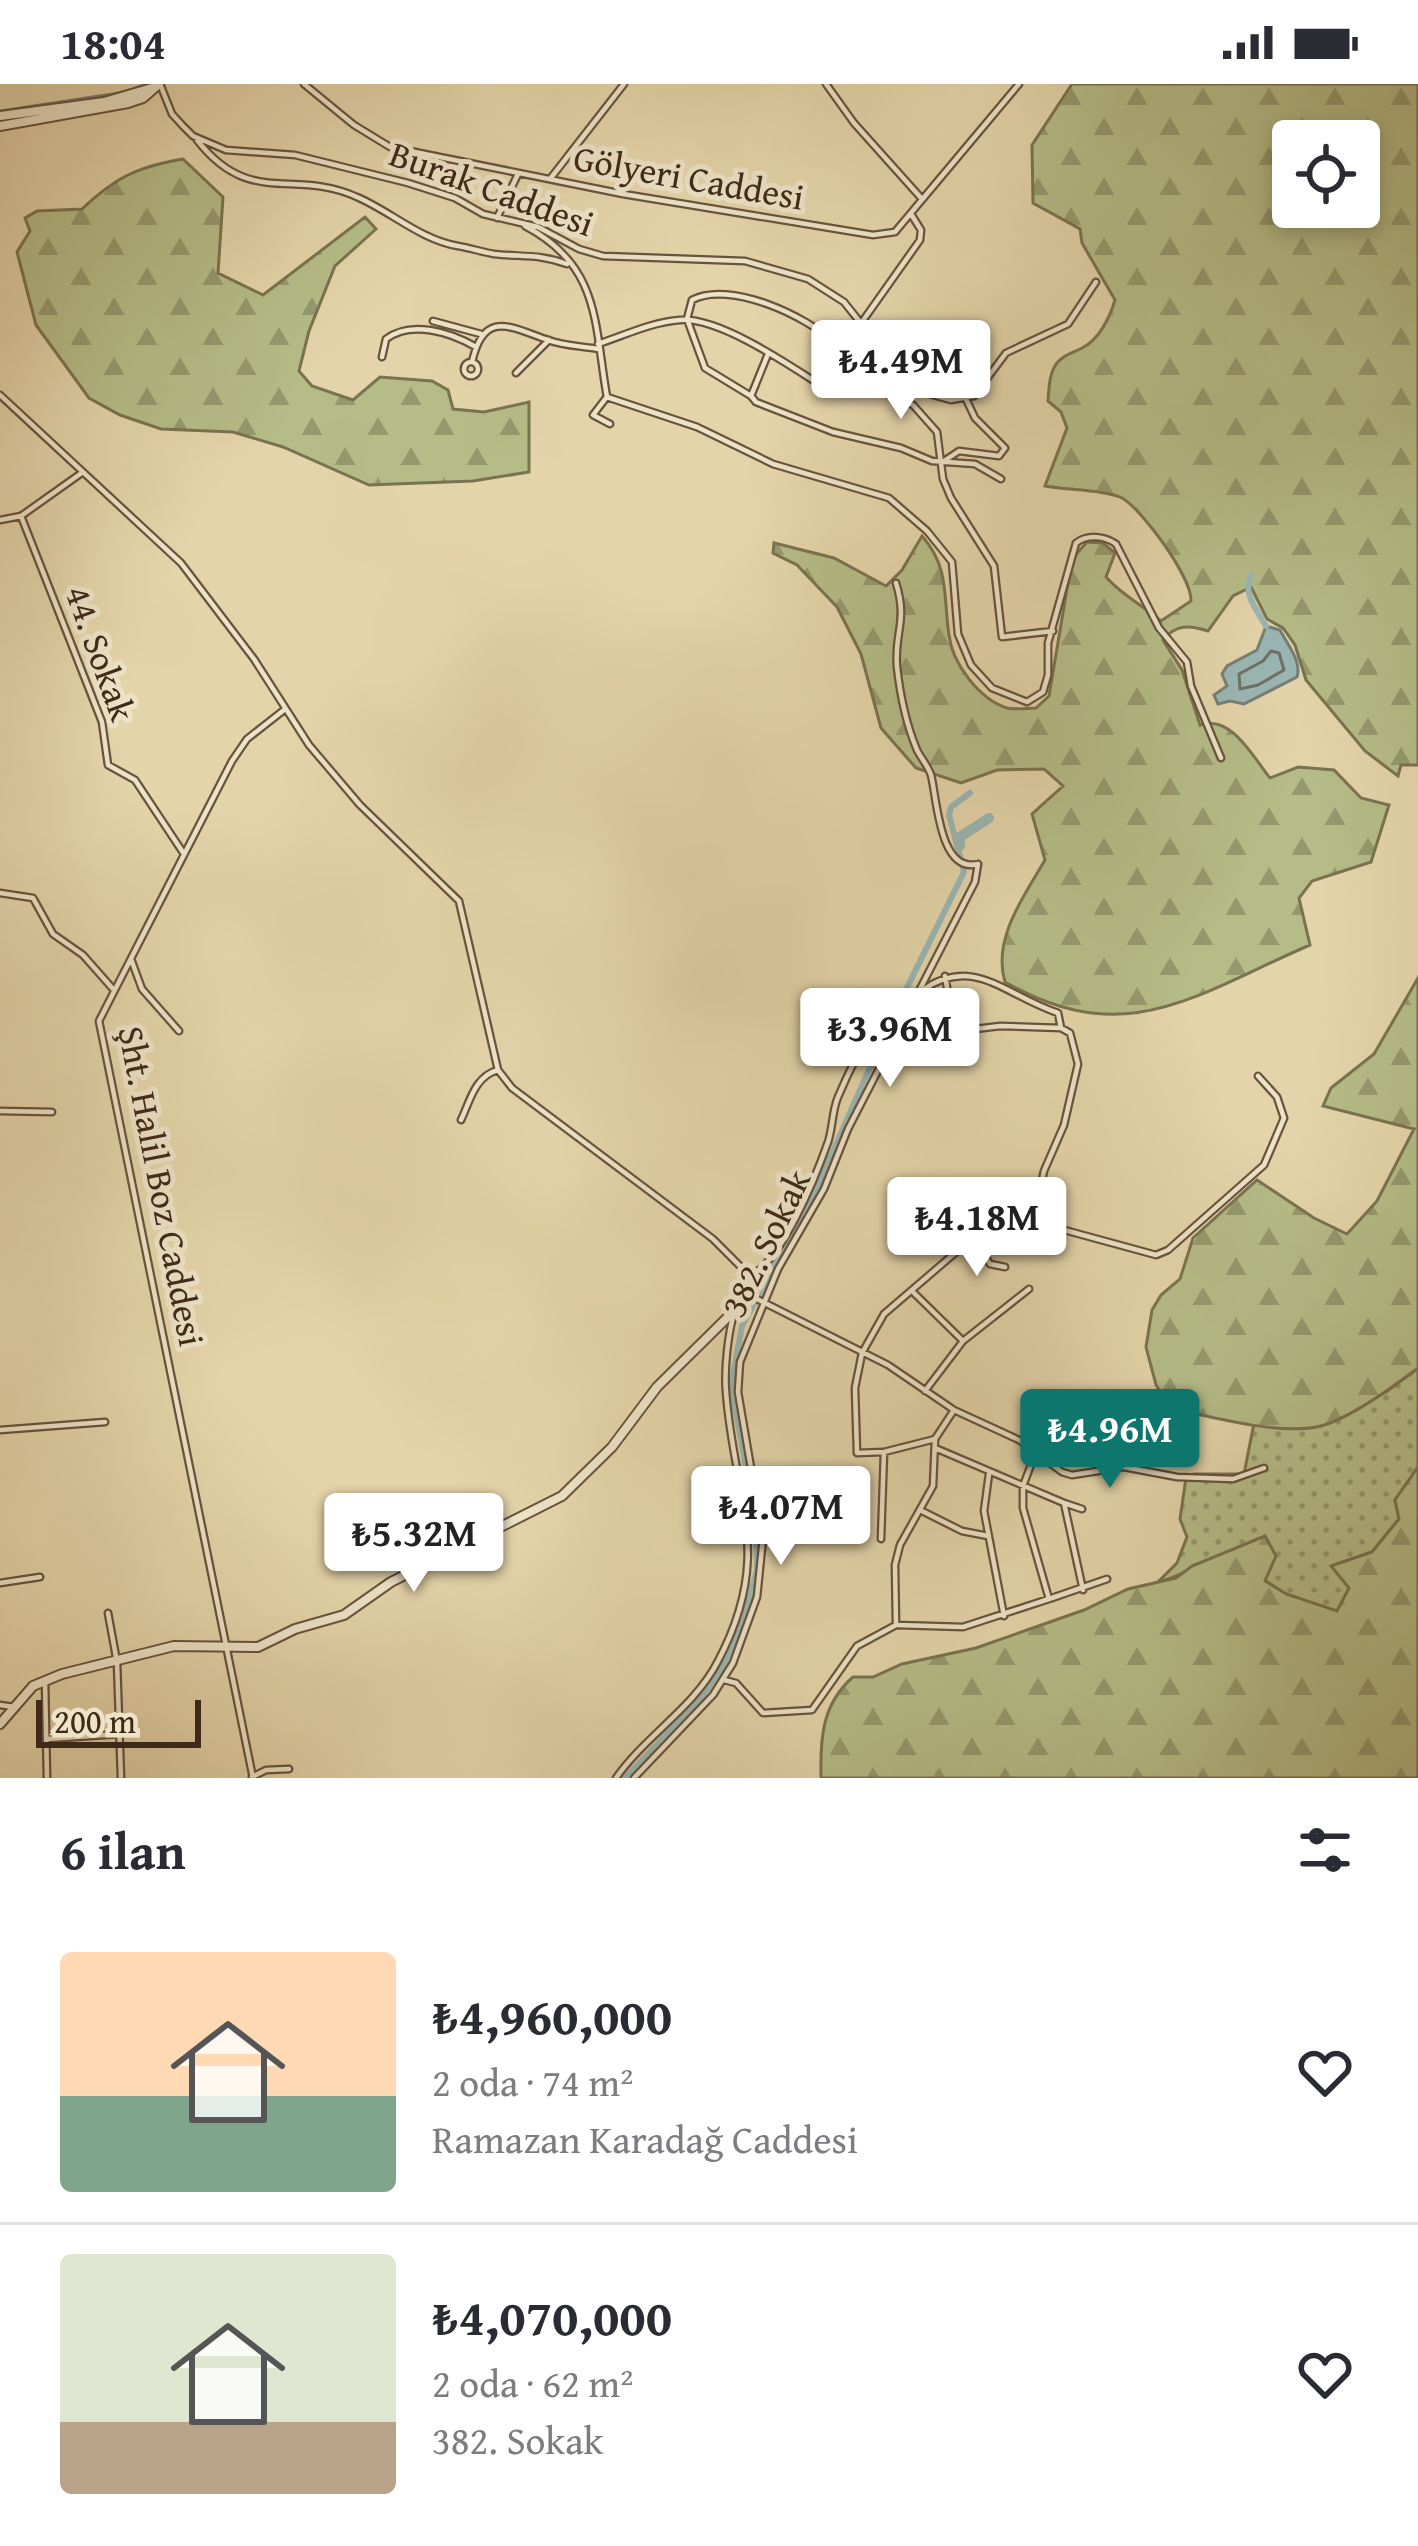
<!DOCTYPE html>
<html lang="tr">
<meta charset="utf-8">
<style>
body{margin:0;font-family:"Gentium Book Plus",serif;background:#f7f7f7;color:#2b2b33;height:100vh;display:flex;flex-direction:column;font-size:45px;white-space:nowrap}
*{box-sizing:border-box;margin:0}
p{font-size:39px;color:#7c7c81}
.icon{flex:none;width:66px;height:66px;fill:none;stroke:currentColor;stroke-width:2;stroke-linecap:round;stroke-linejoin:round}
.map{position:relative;height:1694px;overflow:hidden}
.sheet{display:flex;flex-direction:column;background:#fff;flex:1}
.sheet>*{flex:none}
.controls{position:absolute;left:1272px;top:36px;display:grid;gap:24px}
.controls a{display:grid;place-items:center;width:108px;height:108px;border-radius:12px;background:#fff;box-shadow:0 6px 18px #0003;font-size:60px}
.scale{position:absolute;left:36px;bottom:30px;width:165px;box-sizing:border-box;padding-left:12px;border:6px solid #3f2a19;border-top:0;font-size:33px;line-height:42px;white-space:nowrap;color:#3f2a19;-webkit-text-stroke:9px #ede3c7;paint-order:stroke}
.price{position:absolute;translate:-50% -102px;padding:0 27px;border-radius:12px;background:#fff;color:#222;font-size:39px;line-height:78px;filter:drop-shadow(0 3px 6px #0008)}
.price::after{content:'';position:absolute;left:50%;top:72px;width:36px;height:27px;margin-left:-18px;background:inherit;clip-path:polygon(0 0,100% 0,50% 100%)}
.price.active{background:#0f766e;color:#fff}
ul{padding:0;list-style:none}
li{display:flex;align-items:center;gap:36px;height:300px;padding:0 60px}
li+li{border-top:3px solid #e1e1e2}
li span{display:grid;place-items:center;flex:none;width:336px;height:240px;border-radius:12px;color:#555}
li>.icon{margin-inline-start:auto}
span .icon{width:144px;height:144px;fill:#fffc;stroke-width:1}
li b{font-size:51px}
h2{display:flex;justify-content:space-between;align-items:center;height:144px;padding:0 60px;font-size:51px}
.status{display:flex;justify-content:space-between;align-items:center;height:84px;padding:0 60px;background:#fff;direction:ltr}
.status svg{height:33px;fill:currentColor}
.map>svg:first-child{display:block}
.grass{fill:url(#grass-dots);stroke:#7a7350;stroke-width:3}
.forest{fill:url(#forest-firs);stroke:#7a7350;stroke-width:3;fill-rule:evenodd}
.water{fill:#9ab6b3;stroke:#767e75;stroke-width:3}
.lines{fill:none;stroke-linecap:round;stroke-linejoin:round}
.shore{stroke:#6c7066;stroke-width:3}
.stream{stroke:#767e75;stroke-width:3}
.canal{stroke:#9ab6b3;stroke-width:6}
.river{stroke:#9ab6b3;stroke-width:10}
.minor-casing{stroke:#68543d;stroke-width:9}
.tertiary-casing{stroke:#68543d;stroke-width:12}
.minor{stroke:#ede3c7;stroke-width:4.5}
.tertiary{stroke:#ede3c7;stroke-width:8}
.labels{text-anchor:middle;stroke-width:10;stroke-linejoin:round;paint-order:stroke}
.street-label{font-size:36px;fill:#3f2a19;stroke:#ede3c7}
</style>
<div class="status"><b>18:04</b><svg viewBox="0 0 49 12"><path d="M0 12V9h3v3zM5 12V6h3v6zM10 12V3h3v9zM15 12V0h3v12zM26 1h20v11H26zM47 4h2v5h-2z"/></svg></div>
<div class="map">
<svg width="1418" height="1694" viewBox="0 0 1418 1694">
<defs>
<pattern id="grass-dots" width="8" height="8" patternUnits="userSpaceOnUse" patternTransform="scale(3)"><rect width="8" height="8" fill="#b5bc87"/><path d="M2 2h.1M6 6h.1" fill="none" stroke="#95996e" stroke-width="1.8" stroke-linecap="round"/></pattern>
<pattern id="forest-firs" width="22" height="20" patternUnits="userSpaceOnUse" patternTransform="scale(3)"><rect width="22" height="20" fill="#b5bc87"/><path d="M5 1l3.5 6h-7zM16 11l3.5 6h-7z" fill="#95996e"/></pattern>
</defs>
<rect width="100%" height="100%" fill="#e4d4a9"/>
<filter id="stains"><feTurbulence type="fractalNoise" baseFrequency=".00167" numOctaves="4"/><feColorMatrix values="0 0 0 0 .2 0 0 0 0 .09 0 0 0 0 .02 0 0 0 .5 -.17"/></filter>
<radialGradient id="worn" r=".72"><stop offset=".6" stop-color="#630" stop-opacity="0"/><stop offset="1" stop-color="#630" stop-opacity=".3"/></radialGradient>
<!-- grass -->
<path class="grass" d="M1418,1284v99l-23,33 4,19 -27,33 -40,14 18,22 -13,24 -51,-18 -62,-40c-23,8 -43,23 -66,28l19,-19 10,-26 -7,-18 6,-41 8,-4h50l10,-51 67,3 65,-34z"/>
<!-- forest -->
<path class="forest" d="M1072,0h346v681h-17l-3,11 -33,-25 -59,-71 -11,-35 -12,-17 -16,-9 -16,-32 -18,9 -25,35c-19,-6 -32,-7 -45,9l19,30 18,55c31,-11 53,32 70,53l28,-11 36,3 27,28 28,7 -18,57 -59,19 -13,17 11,47c-112,48 -183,107 -305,37 -13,-43 19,-86 40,-122l-13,-46 31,-28 -19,-17 -47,1 -36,13 -45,-15 -35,-40 -20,-74 -24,-47 -40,-42 -24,-12 1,-10 60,15 52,28 16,-16 20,-34c28,32 21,60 27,99 3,28 30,64 58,73 8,2 21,0 29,0l13,-12 23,-137 15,-17 16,1 12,10 -9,24c16,18 36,28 55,44l30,-20c1,-23 -48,-91 -69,-103 -15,-8 -57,-8 -77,-12l22,-58 -6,-16 -13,-11c1,-12 1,-28 9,-38 7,-9 16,-10 25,-15 17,-8 28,-31 33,-48l-33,-57 -2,-14 -47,-26 -1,-58zM1293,57h66v66h-66z
M183,75l40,38 -5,76 45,22 102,-78 11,12 -41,37 -26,65 -10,40 13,15 41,14 27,-23 52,4 16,9 5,19 31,3 45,-10v70l-56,9 -104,4 -86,-38 -50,-15 -72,-3 -41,-14 -31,-17 -53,-73 -19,-73 13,-21 -5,-13 12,-7 45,-2c34,-32 55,-42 101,-50z
M1418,894v390c-25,19 -67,50 -97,58 -39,10 -111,-9 -150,-18l-15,-23 -10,-38 6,-37 9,-15 19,-16 13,-41 64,-58 57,38 33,16 30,-33 37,-72 -91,-23 8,-18 43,-34z
M1418,1383v311h-597c-1,-40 1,-74 32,-101h20l29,-13 74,-16 108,-38 44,-21 48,-11 16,-12 73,-30 11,20 -11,25 21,13 51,17 12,-23 -18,-22 41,-14 27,-33 -4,-19z"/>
<!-- water -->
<path class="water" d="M1266,542l14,4c7,14 22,31 17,47l-53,27 -14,-3 -12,3 -4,-9 13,-9 -5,-12 5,-8 30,-16z"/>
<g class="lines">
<!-- shore -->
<path class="shore" d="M1271,567l8,2 5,17 -26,15 -18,4 -1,-15 24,-13z"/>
<!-- stream -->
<path class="stream" d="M0,27l126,-19 20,-8"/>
<!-- canal -->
<path class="canal" d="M1251,492c-9,17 6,34 15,50
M625,1694l76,-80 24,-36 20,-47 12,-45 -1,-51 -25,-132 11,-61 74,-136 74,-168 74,-150 -15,-57 2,-8 19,-14"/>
<!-- river -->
<path class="river" d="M960,762v-9l29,-19"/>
<!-- minor casing -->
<g class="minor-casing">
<path id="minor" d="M160,0l12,30 11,12 10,10 33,14 69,5 113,28 47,15 28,16 55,13 41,22 24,7 142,5 63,18 36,23 54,68 24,22 29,8 23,-4 32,-43 62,-29 28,-42
M304,0l50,41 36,22 233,47 250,41 22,-3 124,-148
M826,0l28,39 68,76
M197,56c53,68 96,28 160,57 33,14 64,43 101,49 12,2 24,6 36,8 27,3 47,0 73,10
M550,95l74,-95
M497,134l21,-44
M525,142c76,40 69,98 82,171l90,30 76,37 116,34 38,33 25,31 6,72 13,31 21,23 35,14 16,-10 5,-17v-32l28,-100c12,-9 29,-7 40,1l43,84 28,34 4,24 30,72
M433,237l48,13
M862,238l58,-82 1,-10 -10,-16
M598,260c27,-9 54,-22 82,-24 40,-3 112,47 145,68
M768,270l-17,42 5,6 77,30 68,16 31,13 43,3 26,15
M382,273l4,-18c25,-19 64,-7 90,8
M472,278c12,-53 38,-35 76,-22 16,6 34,6 50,9
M464 285a7 7 0 1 1 14 0a7 7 0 1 1-14 0Z
M516,289l33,-33
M0,311l181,168 73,96 55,86 51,60 99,96 39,169 14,18 201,151 37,37
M751,312l-46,-28 -18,-49 5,-19c37,-20 116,16 143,44 10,10 13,22 17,35l61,26 24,27 6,47 8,19 43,68 8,71 51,-6
M606,314l-13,17 17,9
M941,379l18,-12 40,5 6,-8 -30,-30 -9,-19
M21,432l81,206 6,43 27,15 49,74
M0,436l21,-4 62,-44
M0,809l33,5 20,36 30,21 30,34
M131,875l11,30 37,42
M945,892l10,57
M921,907c53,-37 83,4 137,22l3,15 9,5 8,31 -14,61 -20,46 -10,45
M893,955l107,-13 61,2
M0,1027l52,1
M461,1036c9,-19 14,-44 37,-50
M975,1157l15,23 15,3
M750,1192c32,-15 66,-100 78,-134 5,-15 4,-31 10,-45 13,-31 29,-61 47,-91
M913,1208l50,49
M745,1209l143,72 66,45 65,30 43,32 10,3 52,-8 53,10 56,2 31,-11
M925,1307l38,-50 66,-52
M0,1346l105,-8
M935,1355l-51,13 -27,1 -2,-65 7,-35 22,-39 78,-67 72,-31 23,12 99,27 12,-5 96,-85 20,-47 -7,-21 -19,-21
M935,1364l129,55 19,87
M1035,1370l-12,32v22l26,91 58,-20
M989,1390l-5,37 20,105
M1064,1419l18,6
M922,1427l40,20 26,5
M881,1455l3,-87
M0,1499l40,-6
M108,1529l9,49 4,116
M897,1541l66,2 86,-28
M45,1596l2,98
M724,1596l12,3 27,30 49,-3 45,-64 39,-21 -1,-60 5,-20 33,-59 2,-47 19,-29
M0,1621l14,2
M47,1655l72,-5
M252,1693l14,-7 23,-1
M253,1694l-154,-757 133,-260 15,-22 37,-29
M616,1694c30,-43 78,-70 102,-117 57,-108 16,-161 8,-269 -2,-23 2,-60 9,-82 4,-12 11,-21 15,-34
M634,1694l79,-83 20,-32 24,-66 6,-59 -25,-146 2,-30 38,-93 46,-80 24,-60 127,-247 3,-18c-39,10 -41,-66 -47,-89 -3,-9 -10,-17 -14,-25 -11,-26 -17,-56 -20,-83 -3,-35 11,-45 -1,-84"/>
</g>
<!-- tertiary casing -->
<g class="tertiary-casing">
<path id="tertiary" d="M0,32l104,-14 48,-14
M0,42l128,-23 15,-5 16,-14
M0,1640l33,-38 29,-12 112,-28 84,1 37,-18 49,-14 47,-33 171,-86 50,-49 45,-60 79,-78"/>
</g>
<!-- minor -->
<use href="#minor" class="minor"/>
<!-- tertiary -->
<use href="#tertiary" class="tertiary"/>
</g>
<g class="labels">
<!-- street labels -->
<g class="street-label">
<text transform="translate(689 93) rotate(10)" y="13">Gölyeri Caddesi</text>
<text transform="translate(492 104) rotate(20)" y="13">Burak Caddesi</text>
<text transform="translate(101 569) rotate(70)" y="13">44. Sokak</text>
<text transform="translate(162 1102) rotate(79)" y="13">Şht. Halil Boz Caddesi</text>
<text transform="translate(765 1159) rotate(-64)" y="13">382. Sokak</text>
</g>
</g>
<rect width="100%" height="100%" filter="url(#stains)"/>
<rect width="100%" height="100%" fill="url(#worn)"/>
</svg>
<div class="controls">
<a><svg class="icon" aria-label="locate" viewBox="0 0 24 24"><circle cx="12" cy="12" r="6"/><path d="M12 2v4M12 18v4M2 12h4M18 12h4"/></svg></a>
</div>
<div class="scale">200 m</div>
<b class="price" style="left:901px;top:338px">₺4.49M</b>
<b class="price" style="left:890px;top:1006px">₺3.96M</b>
<b class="price" style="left:977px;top:1195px">₺4.18M</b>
<b class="price active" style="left:1110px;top:1407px">₺4.96M</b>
<b class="price" style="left:781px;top:1484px">₺4.07M</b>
<b class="price" style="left:414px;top:1511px">₺5.32M</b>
</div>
<section class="sheet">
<h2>6 ilan<svg class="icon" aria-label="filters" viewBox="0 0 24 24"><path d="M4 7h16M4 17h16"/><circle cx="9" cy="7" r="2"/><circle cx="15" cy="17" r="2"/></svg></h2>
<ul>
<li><span style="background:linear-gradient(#ffd9b3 60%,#7fa58c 0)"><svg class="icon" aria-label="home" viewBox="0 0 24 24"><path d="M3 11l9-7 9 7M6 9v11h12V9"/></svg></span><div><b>₺4,960,000</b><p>2 oda · 74 m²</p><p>Ramazan Karadağ Caddesi</p></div><svg class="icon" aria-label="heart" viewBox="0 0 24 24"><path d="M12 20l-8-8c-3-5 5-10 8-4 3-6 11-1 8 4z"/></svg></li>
<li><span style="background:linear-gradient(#dfe7d0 70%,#b9a48a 0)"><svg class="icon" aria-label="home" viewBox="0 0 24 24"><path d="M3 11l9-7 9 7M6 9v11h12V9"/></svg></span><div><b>₺4,070,000</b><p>2 oda · 62 m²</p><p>382. Sokak</p></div><svg class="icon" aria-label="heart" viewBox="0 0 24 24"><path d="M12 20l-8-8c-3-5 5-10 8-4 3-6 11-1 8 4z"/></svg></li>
</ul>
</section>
